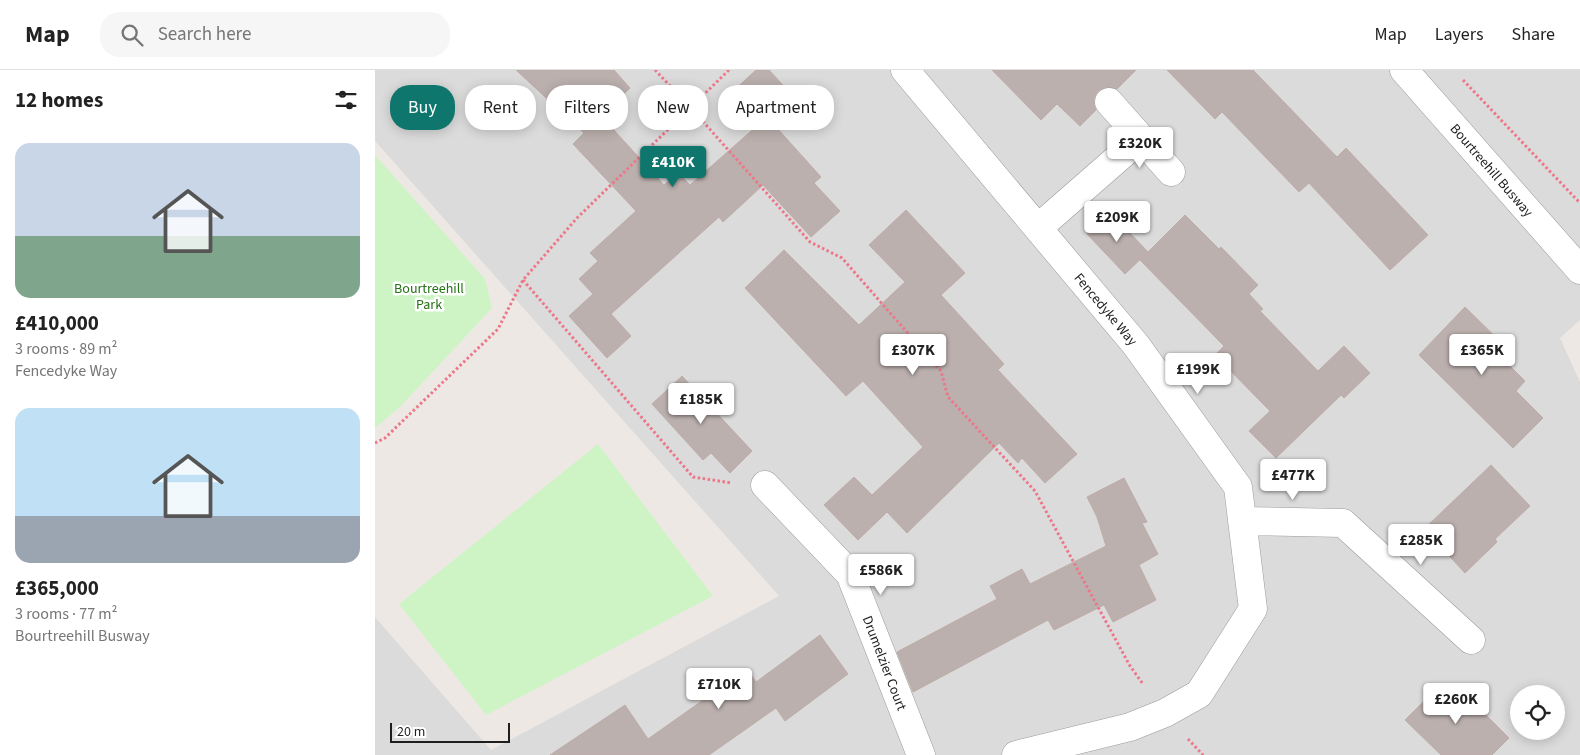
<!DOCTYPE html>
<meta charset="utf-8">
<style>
body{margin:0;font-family:"Source Sans 3",sans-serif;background:#f6f6f6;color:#222;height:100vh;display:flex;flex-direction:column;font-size:19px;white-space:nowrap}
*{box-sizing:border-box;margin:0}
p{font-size:16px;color:#767676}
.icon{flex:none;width:28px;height:28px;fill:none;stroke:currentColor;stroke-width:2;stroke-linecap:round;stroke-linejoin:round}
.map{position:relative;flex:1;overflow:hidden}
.side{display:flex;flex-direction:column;background:#fff;width:375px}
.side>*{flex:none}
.banner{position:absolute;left:15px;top:15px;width:475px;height:45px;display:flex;gap:10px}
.fabs{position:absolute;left:1135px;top:615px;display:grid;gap:10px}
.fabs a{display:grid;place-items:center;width:55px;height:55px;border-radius:50%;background:#fff;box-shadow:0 2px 12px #0003;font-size:25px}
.scale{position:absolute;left:15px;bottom:12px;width:120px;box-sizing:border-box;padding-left:5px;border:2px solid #1e1e1e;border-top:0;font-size:14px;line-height:18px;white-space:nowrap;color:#1e1e1e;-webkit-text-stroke:4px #fff;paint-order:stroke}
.price{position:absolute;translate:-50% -42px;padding:0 11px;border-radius:5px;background:#fff;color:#222;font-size:16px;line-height:32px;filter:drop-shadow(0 1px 2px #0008)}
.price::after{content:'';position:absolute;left:50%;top:30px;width:15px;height:11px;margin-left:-8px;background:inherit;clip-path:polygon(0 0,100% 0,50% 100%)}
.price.on{background:#0f766e;color:#fff}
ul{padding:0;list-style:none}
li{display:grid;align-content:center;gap:10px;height:265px;padding:0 15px}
li span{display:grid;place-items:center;height:155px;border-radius:15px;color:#555}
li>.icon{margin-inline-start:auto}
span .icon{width:90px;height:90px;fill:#fffc;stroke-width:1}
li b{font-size:21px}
h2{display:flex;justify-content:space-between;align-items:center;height:60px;padding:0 15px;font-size:21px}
.pill{padding:0 18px;border-radius:20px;background:#fff;box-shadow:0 2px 12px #0003;font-size:18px;line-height:45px}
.pill.on{background:#0f766e;color:#fff}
header{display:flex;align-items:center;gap:30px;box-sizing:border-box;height:70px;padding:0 25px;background:#fff;border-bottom:1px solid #e0e0e0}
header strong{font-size:24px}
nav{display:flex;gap:28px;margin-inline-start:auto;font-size:18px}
.search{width:350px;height:45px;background:#f6f6f6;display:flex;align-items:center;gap:12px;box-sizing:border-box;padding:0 18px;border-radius:20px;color:#767676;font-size:19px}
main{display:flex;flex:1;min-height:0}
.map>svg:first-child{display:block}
.residential{fill:#dcdbdb;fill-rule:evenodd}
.park{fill:#cef4c6}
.building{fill:#bbb0ae;stroke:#beaca8}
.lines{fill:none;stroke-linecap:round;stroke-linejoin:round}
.street-casing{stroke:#9b9b9b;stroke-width:29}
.path{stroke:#ec7789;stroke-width:3;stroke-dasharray:2.5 2.5;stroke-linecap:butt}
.street{stroke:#fff;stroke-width:28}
.labels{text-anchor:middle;stroke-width:5;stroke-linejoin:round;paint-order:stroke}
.street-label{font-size:14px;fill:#1e1e1e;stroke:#fff}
.park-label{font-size:14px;fill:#267216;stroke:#fff}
</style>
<header>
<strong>Map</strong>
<div class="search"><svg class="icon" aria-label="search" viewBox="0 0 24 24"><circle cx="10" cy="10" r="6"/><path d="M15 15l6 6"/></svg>Search here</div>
<nav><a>Map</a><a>Layers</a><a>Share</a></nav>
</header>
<main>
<section class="side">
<h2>12 homes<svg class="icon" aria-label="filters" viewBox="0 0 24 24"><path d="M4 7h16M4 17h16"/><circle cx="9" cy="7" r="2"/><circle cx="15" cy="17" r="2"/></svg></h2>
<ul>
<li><span style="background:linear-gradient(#c9d6e8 60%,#7fa58c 0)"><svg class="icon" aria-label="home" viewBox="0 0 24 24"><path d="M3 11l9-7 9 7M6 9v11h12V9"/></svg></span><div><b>£410,000</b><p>3 rooms · 89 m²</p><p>Fencedyke Way</p></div></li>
<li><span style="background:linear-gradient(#bfe0f5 70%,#9aa5b1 0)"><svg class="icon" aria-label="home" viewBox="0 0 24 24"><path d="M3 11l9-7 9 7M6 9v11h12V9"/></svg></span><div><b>£365,000</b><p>3 rooms · 77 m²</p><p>Bourtreehill Busway</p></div></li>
</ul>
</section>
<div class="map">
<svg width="1205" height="685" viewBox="0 0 1205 685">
<rect width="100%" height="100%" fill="#eee8e5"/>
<!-- residential -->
<path class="residential" d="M0,0h1205v250l-20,18 20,44v373h-1205v-138l116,133 288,-154 -404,-455zM1144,624h37v37h-37z"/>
<!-- park -->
<path class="park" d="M0,85l110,124 7,29 -91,98 -26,22z
M223,374l115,152 -227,119 -87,-111z"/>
<!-- building -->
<path class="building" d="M141,0h98l16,18 -44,44 16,-15 62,68 14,-12 12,12 68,-60 -28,-31 26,-24h13l24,26 -25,22 53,59 -7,6 26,28 -29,26 -48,-52 -40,37 -4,-5 -108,97 20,22 -24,22 -38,-42 24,-22 -14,-15 19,-18 -8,-8 46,-42 -63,-67 11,-11z
M617,0h144l-19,19 -11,-2 -8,4 -4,7v7l2,5 -16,16 -23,-22 -16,16z
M792,0h86l84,87 9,-9 82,87 -38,35 -81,-87 -10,9 -77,-80 -7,7z
M531,140l59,63 -24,22 63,69 -6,6 79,84 -32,29 -23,-25 -4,5 -19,-20 -92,90 -20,-21 -29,28 -34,-35 30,-28 18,18 51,-48 -60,-66 -17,15 -101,-108 39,-38 75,75 46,-43 -36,-37z
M735,142l38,40 -23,22 -38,-40z
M810,145l34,34 2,-2 37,38 -9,9 14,15 -3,2 54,56 4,4 26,-25 26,27 -26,25 -3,-3 -65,63 -27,-27 21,-20 -55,-56 9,-9 -84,-86z
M1090,237l50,49 -7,8 17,17 -9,10 27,27 -30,30 -94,-93z
M307,306l70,75 -22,22 -19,-20 -8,7 -51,-56z
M1116,395l39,41 -35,33 2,3 -32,31 -41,-44z
M749,408l23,44 -5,1 16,31 -19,11 17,35 -43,22 -9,-17 -50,25 -6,-10 -135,72 -16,-40 100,-53 -7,-13 32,-17 8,15 76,-38 -9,-29 -10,-20z
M445,565l28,39 -63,47 -9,-13 -67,47h-159l75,-50 23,34 99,-70 9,13z
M1066,614l11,11 7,-7 50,50 -17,17h-51l-36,-35z"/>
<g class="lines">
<!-- street casing -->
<g class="street-casing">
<path id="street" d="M530,0l231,275 102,142 15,122 -54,85 -34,19 -35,14 -114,28
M1029,0l176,200
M734,32l62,70
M663,158l103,-90
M390,415l85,89 71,181
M867,451l101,2 128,117"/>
</g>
<!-- path -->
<path class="path" d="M280,0l36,38 119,134 32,16 99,113 7,26 87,94 95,175 13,18
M1088,10l117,123
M148,210l170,197 39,6
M0,373l10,-5 113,-109 25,-49 54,-62 152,-148
M813,669l15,16"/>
<!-- street -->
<use href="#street" class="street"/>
</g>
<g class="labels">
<!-- street labels -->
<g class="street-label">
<text transform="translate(1117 100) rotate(49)" y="5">Bourtreehill Busway</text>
<text transform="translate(731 239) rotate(50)" y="5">Fencedyke Way</text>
<text transform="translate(510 593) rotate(69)" y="5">Drumelzier Court</text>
</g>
<!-- park labels -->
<g class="park-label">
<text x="54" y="223">Bourtreehill<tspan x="54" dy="16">Park</tspan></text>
</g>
</g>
</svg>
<div class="fabs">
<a><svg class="icon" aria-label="locate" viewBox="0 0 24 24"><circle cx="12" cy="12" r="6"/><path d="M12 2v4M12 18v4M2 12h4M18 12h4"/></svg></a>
</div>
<div class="scale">20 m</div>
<b class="price" style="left:765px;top:99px">£320K</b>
<b class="price on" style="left:298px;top:118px">£410K</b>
<b class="price" style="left:742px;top:173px">£209K</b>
<b class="price" style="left:538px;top:306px">£307K</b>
<b class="price" style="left:1107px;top:306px">£365K</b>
<b class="price" style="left:823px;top:325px">£199K</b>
<b class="price" style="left:326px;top:355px">£185K</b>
<b class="price" style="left:918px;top:431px">£477K</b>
<b class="price" style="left:1046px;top:496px">£285K</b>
<b class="price" style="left:506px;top:526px">£586K</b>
<b class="price" style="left:344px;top:640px">£710K</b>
<b class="price" style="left:1081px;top:655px">£260K</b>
<div class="banner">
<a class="pill on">Buy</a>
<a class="pill">Rent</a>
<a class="pill">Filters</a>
<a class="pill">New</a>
<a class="pill">Apartment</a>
</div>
</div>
</main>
